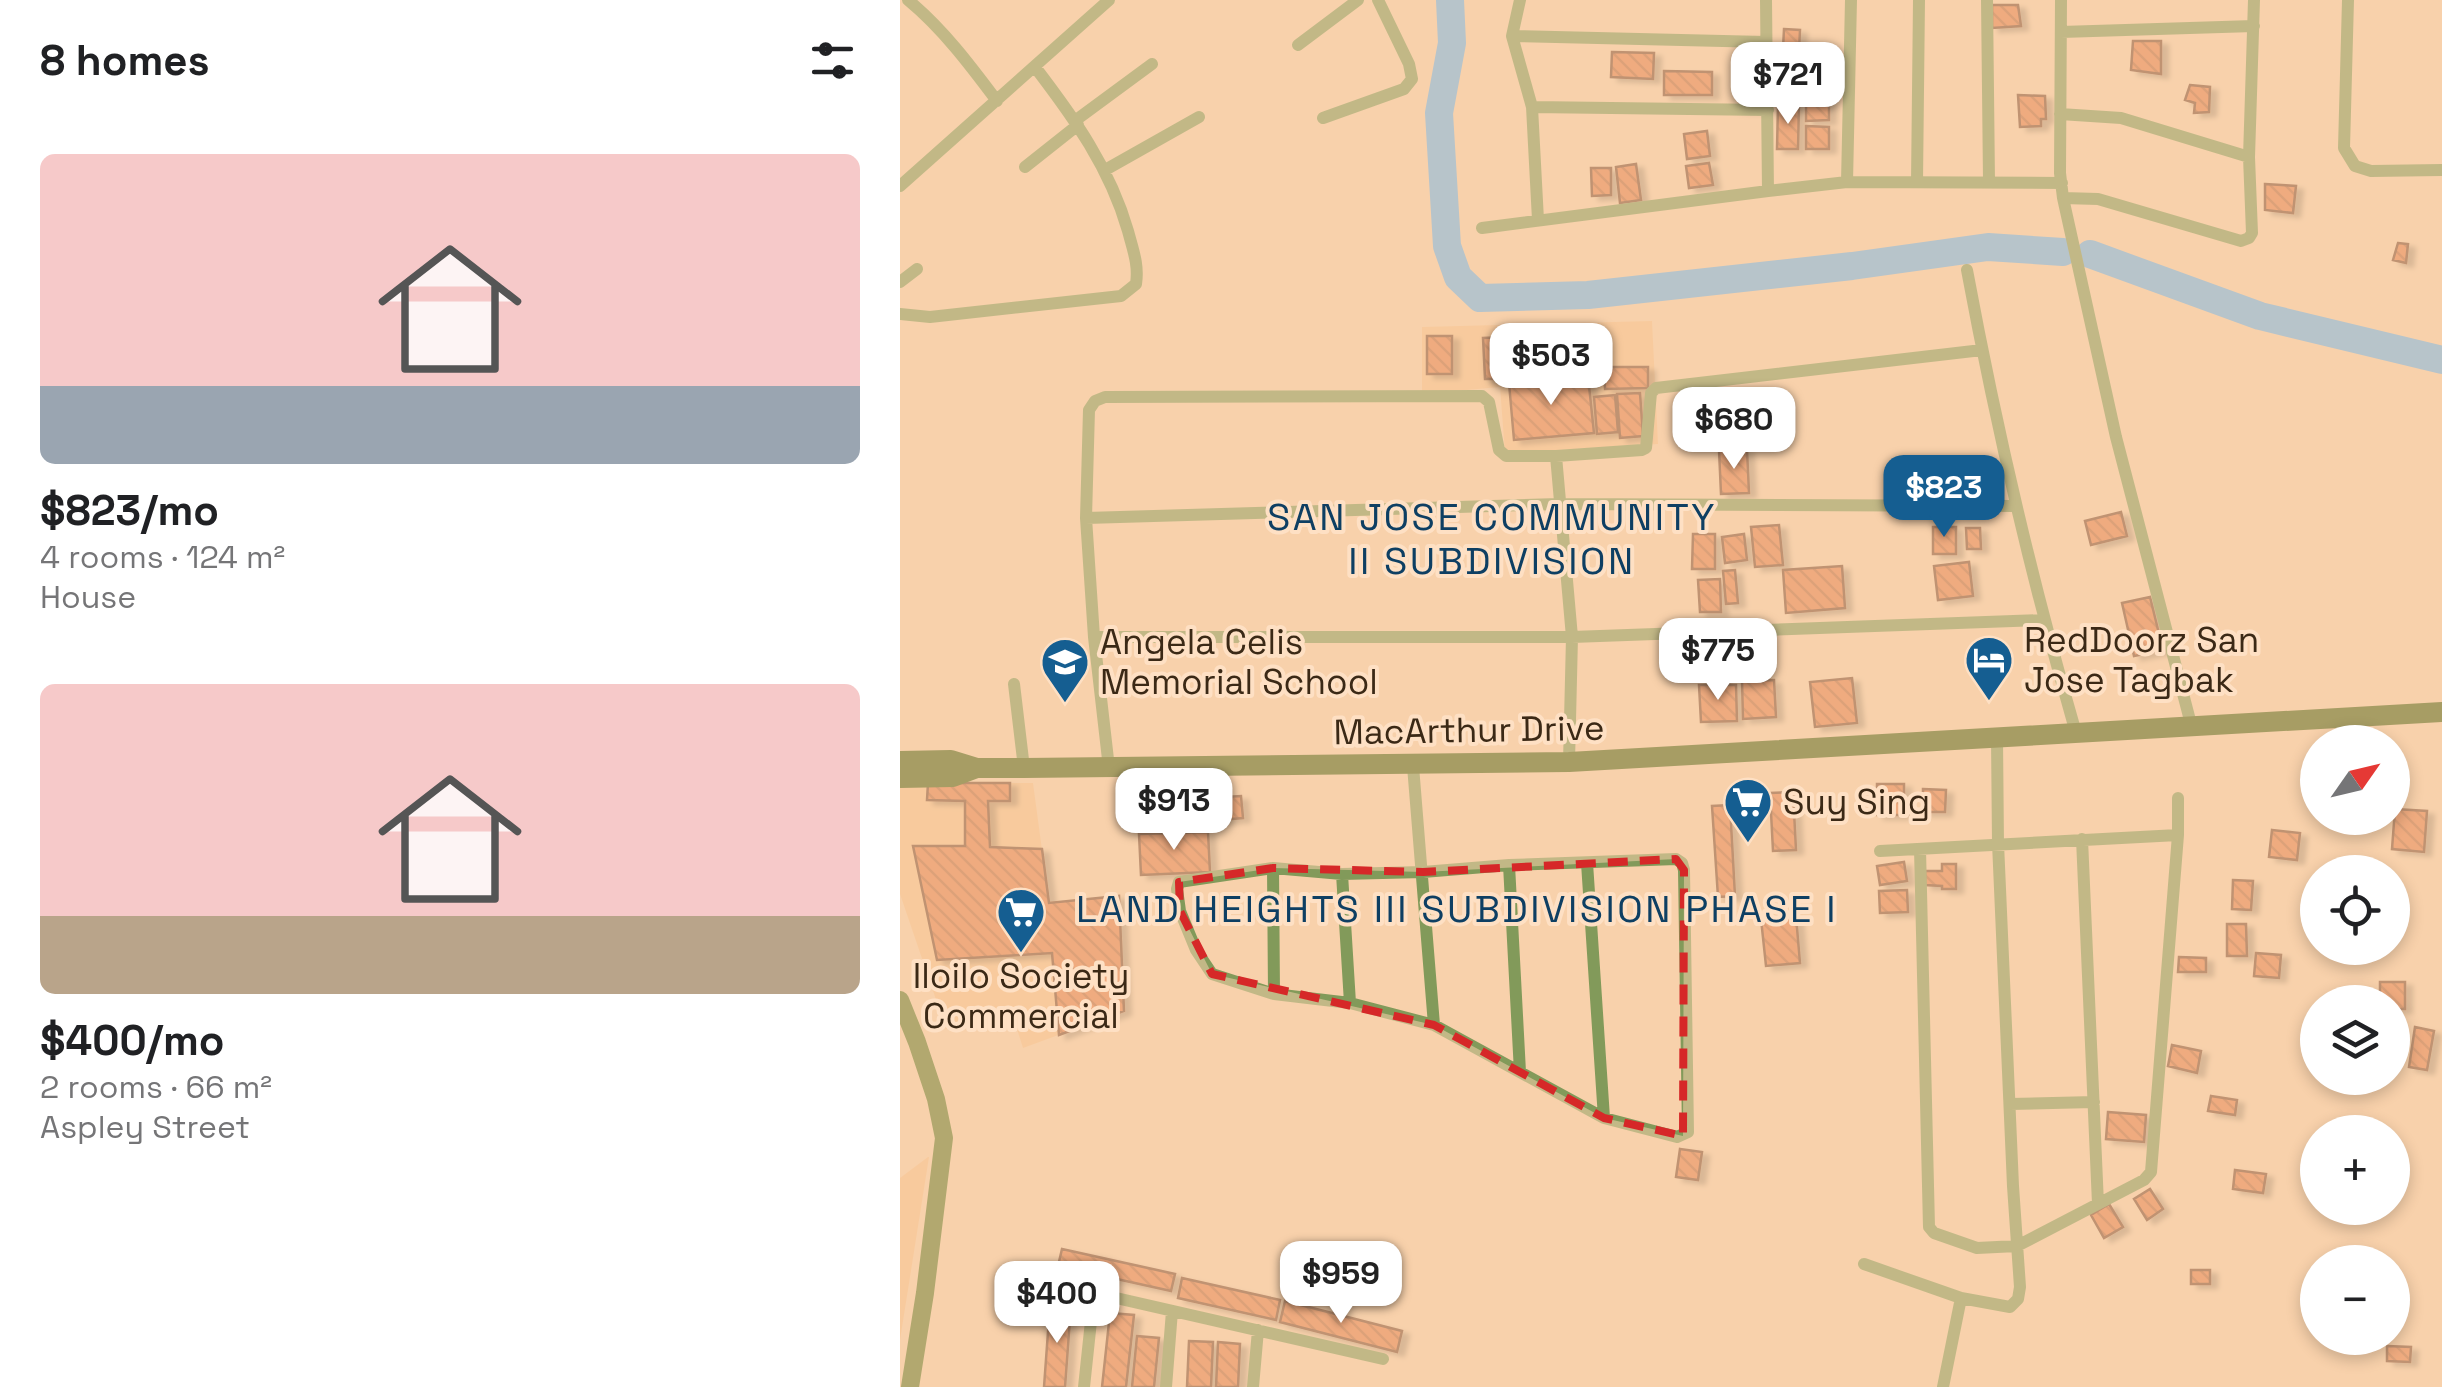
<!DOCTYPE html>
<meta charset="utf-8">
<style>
body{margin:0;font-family:"Space Grotesk",sans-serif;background:#f2f2f2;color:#202124;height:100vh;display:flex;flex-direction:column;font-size:38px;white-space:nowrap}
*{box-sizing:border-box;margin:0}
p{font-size:32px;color:#757577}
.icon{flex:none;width:55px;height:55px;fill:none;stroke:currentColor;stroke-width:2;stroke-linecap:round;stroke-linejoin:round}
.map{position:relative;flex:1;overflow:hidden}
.sheet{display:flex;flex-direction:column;background:#fff;width:900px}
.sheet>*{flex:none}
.needle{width:65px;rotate:56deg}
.buttons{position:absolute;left:1400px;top:725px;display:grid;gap:20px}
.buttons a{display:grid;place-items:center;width:110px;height:110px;border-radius:50%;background:#fff;box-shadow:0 5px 15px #0003;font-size:50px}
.price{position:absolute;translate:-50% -85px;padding:0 22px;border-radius:20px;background:#fff;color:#222;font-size:32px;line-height:65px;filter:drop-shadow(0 2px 5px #0008)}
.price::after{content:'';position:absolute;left:50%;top:60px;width:30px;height:22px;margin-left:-15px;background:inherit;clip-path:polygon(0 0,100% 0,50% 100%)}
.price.active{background:#155e91;color:#fff}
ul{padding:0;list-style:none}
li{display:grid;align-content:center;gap:20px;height:530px;padding:0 40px}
li span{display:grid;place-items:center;height:310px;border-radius:15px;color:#555}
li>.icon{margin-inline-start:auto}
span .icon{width:180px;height:180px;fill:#fffc;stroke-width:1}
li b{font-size:42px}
h2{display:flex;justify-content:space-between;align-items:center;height:120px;padding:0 40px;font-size:42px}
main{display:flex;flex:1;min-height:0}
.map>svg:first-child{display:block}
.built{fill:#f8c28d}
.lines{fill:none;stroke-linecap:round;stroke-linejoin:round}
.river{stroke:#69b3f0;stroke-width:28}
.building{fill:url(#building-back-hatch);stroke:#7d472e;stroke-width:2.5;filter:url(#shadow)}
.minor{stroke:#829a5a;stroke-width:12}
.secondary{stroke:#5d7727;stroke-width:18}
.primary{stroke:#465d0f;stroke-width:20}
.marked{fill:none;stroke:#d62828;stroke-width:8;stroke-dasharray:20 12;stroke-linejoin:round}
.labels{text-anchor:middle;stroke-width:8;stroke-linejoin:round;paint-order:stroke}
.poi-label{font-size:35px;fill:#3b2916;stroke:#fee0c4;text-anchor:start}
.street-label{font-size:35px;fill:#3b2916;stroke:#fee0c4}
.neighbourhood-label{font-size:38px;letter-spacing:2.5px;fill:#0e3f63;stroke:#fee0c4}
</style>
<main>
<section class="sheet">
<h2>8 homes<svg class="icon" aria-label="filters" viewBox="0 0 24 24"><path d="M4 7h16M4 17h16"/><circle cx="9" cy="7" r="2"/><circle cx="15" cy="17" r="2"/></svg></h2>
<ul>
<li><span style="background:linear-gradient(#f6c9c9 75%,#9aa5b1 0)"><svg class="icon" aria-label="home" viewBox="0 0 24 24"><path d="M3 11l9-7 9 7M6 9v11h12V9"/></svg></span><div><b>$823/mo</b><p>4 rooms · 124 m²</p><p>House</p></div></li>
<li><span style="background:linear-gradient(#f6c9c9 75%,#b9a48a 0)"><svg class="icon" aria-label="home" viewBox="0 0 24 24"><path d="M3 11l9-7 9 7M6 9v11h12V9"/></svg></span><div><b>$400/mo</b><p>2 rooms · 66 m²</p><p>Aspley Street</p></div></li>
</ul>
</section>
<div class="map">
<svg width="1542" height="1387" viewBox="0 0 1542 1387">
<defs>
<pattern id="building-back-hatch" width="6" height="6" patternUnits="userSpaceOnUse" patternTransform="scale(2.5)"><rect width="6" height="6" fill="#e57d4a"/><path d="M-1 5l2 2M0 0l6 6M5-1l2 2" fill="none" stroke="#bb663d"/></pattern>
<filter id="shadow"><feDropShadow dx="7" dy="4" stdDeviation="2.5" flood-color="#0004"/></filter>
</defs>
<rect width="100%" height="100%" fill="#f8d1ab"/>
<!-- built -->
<path class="built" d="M752,321l6,123 -153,9 -5,-66 -78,7v-67z
M0,783h133l16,119 70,-6 5,115 -101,37 -13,-41 -64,22 -46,-135z
M28,1157h1l-29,183v-162z"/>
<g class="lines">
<!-- river -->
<path class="river" d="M550,0l2,43 -13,70 8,133 11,31 22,21 108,-3 264,-29 136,-19 75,5
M1190,254l170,62 182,44"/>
</g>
<!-- building -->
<path class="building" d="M1092,5h26l3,21 -29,2z
M884,29l16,1 -1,21 -16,-2z
M1233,41h28v33l-30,-4z
M712,52l42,1 -1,26 -42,-2z
M764,71l48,1v23h-48z
M906,75h21v19h-21z
M1290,85l20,2 -1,25 -15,1 1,-10 -10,-3z
M1118,95l27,1 1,23h-5v7l-21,1z
M906,102h23v18l-23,1z
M878,104l21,1 -1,44h-21z
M906,126l23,1v22h-23z
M807,131l3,25 -23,3 -3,-25z
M809,163l4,22 -24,3 -3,-22z
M736,164l5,36 -21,3 -4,-36z
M691,168h20v27l-19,1z
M1365,184l31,2 -3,27 -28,-3z
M1498,243l10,1 -2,19 -13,-3z
M527,336h25v38h-25z
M607,337l1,42h-23l-2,-41z
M701,346v18l-38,2v-17z
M704,367h44v21l-43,1z
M688,376l6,57 -80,7 -5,-57z
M740,393l3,43 -23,2 -3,-44z
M715,395l3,37 -21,2 -3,-37z
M847,449l2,44 -28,1 -2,-44z
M1221,512l6,24 -36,9 -6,-24z
M879,525l4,40 -28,2 -4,-40z
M1033,527h23v27h-23z
M1066,528h14l1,21h-14z
M793,534h22v35h-23z
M844,534l3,26 -22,3 -3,-26z
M1069,562l4,34 -35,4 -4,-34z
M942,566l3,42 -59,5 -3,-43z
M835,570l3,33 -12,1 -3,-33z
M820,579l1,33h-21l-2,-32z
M1250,597l13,53 -29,6 -12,-53z
M823,642l2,34 -24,2 -2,-34z
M952,678l5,45 -42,4 -5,-45z
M874,680l2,37 -33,2 -1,-38z
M799,685h37l1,36 -36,1z
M28,783h82v18h-22l2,46 52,2 7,54 70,-7 5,115 -65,24 -7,-82 -115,7 -24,-114h52v-45l-38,-1z
M977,784h27v13h-27z
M1023,789l23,1 -1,22h-22z
M893,792l3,58 -23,1 -3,-58z
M341,796l2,22 -34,3 -2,-23z
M977,797h27v18h-27z
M275,805l1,23 -31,2 -1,-23z
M830,805l5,91 -17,1 -6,-91z
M1495,809l32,2 -3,41 -32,-3z
M1372,830l28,3 -3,27 -28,-3z
M308,832l2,40 -69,3 -2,-41z
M1004,862l3,19 -27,4 -3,-19z
M1042,864h14v25h-14v-3l-17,-1v-14h17z
M1333,880l20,1 -2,29 -19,-1z
M1007,890l1,22 -28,1 -1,-22z
M896,916l4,47 -34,3 -5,-47z
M1327,924h19l1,32h-20z
M1356,953l25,2 -2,23 -25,-2z
M1279,957l27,1v14h-28z
M1480,982h25v27h-13v-7h-12z
M1515,1027l19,4 -7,39 -18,-3z
M1272,1045l29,6 -4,22 -29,-7z
M1311,1096l26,4 -2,15 -27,-4z
M1208,1112l38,3 -2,27 -38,-3z
M780,1149l22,3 -4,28 -22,-3z
M1335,1170l31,4 -3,19 -30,-4z
M1250,1189l13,20 -16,11 -13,-21z
M1209,1204l14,23 -19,11 -13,-23z
M162,1249l113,25 -4,17 -113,-25z
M1291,1270h19v14h-19z
M282,1278l98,22 -4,20 -98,-22z
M385,1301l117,30 -5,21 -117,-30z
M150,1304l21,2 -6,81h-21z
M210,1313l24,2 -8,72h-24z
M237,1336l22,2 -5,49h-22z
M289,1341l24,1 -2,45h-24z
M318,1342l22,2 -2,43h-22z
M1487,1346l24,1 -1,15 -23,-1z"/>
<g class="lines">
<!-- minor -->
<path class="minor" d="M8,0c35,29 62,65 89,101
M620,0l-8,36 20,71 6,113
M866,0l2,191 79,-9 215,1
M1087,0l2,181
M1161,0l-1,173 3,25 53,239 76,291
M1448,0l-4,148 11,18 16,5 71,-1
M1161,32l193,-6
M612,36l253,6
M398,45l60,-45
M632,107l236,3
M1160,114l61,4 128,39
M423,118l81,-29 8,-10 -3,-15 -31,-64
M176,120l76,-56
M125,167l53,-42
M205,170l94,-53
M947,182l4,-182
M1017,182l2,-182
M0,186l209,-186
M1163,198l35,1 143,42 8,-3 3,-5 -3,-76 5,-157
M582,228l286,-37
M1067,270c29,156 65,311 109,463
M0,282l17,-13
M0,314l30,3 191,-21 15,-12c3,-19 -3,-34 -8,-53 -18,-63 -54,-113 -93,-164
M656,456l16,181 -3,125
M186,518l473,-14 457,2
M194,637h478l471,-17
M114,684l10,84
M513,766l21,259
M209,768l-15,-131 -8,-119 3,-108 6,-9 10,-4 377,-1 7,6 10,48 7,6h50l86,-6 4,-2 5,-55 5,-5 326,-38
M1182,839l16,365
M1020,849l9,378 5,6 43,15 40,-2 127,-66 7,-8 27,-337v-37
M980,851l298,-16
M776,859l6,4 2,7 4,262 -11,5 -73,-19 -170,-93 -84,-22 -76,-9 -62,-20 -16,-24 -16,-39 -3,-22 2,-7 94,-14 69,6 81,-2 86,-7z
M687,863l17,255
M609,865l11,207
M373,868l1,126
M442,874l8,129
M1110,1104l84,-2
M964,1264l97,34
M155,1284l328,75
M184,1387l10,-94
M266,1387l6,-76
M353,1387l5,-57
M1043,1387l18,-89 49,9 8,-8 2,-12 -7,-101 -15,-343 -1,-104"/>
<!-- secondary -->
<path class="secondary" d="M0,1000l17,42 19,57 8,39 -19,155 -15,94"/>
<!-- primary -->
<path class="primary" d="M0,761l51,-1 26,8h47l545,-6 873,-50
M0,778l53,-1 24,-9"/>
</g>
<!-- marked area -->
<path d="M0 0H1542V1387H0ZM776,859l8,11 -1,266 -79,-18 -170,-93 -222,-51 -32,-63 -1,-29 94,-14 150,4z" fill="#f8d1ab" fill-opacity=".55" fill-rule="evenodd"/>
<path class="marked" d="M776,859l8,11 -1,266 -79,-18 -170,-93 -222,-51 -32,-63 -1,-29 94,-14 150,4z"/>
<!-- icons -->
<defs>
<g id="hotel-pin" transform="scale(2.5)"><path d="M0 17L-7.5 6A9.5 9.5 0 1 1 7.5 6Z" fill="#155e91" stroke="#fee0c4"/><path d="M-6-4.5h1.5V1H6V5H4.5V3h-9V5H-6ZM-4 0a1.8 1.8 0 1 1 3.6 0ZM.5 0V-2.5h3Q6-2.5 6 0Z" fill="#fff"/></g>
<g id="school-pin" transform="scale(2.5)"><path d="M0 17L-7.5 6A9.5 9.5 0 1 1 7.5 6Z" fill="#155e91" stroke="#fee0c4"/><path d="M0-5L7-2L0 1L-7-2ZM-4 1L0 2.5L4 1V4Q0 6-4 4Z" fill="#fff"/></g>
<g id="supermarket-pin" transform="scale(2.5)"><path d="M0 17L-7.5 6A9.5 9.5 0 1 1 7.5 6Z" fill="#155e91" stroke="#fee0c4"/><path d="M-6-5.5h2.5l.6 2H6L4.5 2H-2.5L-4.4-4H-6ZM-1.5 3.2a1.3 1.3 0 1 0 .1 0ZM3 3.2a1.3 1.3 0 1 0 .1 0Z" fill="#fff"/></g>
</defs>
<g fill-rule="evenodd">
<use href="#hotel-pin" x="1089" y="660"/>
<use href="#school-pin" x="165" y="662"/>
<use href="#supermarket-pin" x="848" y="802"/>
<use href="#supermarket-pin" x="121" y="912"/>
</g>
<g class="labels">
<!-- poi labels -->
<g class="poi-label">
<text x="1124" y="652">RedDoorz San<tspan x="1124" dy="40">Jose Tagbak</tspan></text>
<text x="200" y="654">Angela Celis<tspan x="200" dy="40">Memorial School</tspan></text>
<text x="883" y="814">Suy Sing</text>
<text x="121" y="988" text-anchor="middle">Iloilo Society<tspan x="121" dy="40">Commercial</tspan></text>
</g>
<!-- street labels -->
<g class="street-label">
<text transform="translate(569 730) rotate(-1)" y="12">MacArthur Drive</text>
</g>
<!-- neighbourhood labels -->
<g class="neighbourhood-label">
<text x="592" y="530">SAN JOSE COMMUNITY<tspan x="592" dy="44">II SUBDIVISION</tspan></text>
<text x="557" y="922">LAND HEIGHTS III SUBDIVISION PHASE I</text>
</g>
</g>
</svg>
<div class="buttons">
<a><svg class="needle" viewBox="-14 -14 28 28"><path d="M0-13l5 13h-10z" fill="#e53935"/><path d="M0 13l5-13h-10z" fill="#757577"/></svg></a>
<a><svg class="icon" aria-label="locate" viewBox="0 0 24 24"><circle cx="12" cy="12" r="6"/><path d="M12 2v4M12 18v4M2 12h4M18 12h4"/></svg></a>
<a><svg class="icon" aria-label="layers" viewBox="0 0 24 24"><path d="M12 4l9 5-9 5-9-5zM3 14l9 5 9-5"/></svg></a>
<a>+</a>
<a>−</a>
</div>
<b class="price" style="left:888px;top:127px">$721</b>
<b class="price" style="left:651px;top:408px">$503</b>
<b class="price" style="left:834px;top:472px">$680</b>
<b class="price active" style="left:1044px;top:540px">$823</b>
<b class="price" style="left:818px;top:703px">$775</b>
<b class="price" style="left:274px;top:853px">$913</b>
<b class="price" style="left:441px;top:1326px">$959</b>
<b class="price" style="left:157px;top:1346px">$400</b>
</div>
</main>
